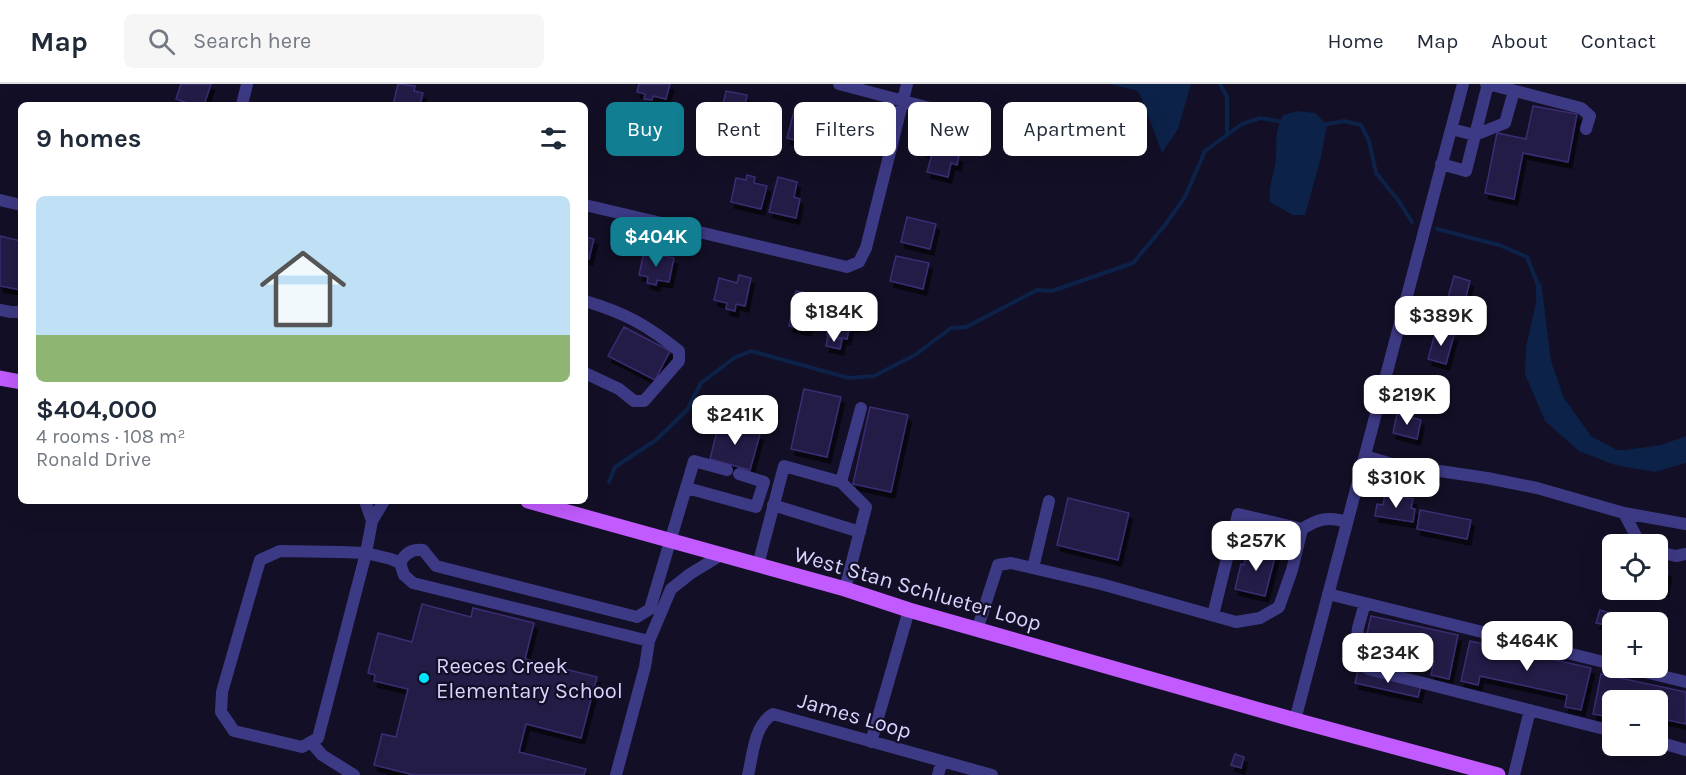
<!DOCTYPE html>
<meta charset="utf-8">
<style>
body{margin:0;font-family:Karla,sans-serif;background:#f6f6f7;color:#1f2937;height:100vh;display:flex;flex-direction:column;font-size:22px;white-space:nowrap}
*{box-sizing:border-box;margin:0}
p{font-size:20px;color:#747a83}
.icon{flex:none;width:33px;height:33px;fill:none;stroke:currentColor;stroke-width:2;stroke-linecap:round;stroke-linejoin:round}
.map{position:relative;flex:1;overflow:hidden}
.drawer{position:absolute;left:18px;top:18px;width:570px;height:402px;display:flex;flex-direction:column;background:#fff;border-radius:9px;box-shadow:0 6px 24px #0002}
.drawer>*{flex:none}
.banner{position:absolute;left:606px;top:18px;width:570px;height:54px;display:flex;gap:12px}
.buttons{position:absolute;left:1602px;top:450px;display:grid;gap:12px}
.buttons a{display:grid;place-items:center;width:66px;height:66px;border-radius:9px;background:#fff;box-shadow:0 6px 24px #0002;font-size:30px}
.price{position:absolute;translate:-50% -51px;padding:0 14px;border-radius:12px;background:#fff;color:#222;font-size:20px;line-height:39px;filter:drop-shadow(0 2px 3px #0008)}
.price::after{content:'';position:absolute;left:50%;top:36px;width:18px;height:14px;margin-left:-9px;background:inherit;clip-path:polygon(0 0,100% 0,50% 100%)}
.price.selected{background:#117e91;color:#fff}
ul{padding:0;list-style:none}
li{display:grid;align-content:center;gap:12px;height:318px;padding:0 18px}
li+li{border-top:2px solid #e0e1e3}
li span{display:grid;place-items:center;height:186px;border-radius:9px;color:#555}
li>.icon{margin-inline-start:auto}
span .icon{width:108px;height:108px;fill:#fffc;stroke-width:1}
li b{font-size:26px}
h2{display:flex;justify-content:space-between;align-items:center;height:72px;padding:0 18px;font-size:26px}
.tag{padding:0 21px;border-radius:9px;background:#fff;box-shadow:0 6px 24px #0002;font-size:21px;line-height:54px}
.tag.selected{background:#117e91;color:#fff}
header{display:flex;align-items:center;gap:36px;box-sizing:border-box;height:84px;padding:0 30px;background:#fff;border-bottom:2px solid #e0e1e3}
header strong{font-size:28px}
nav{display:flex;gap:33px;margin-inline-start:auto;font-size:21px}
.search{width:420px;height:54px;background:#f6f6f7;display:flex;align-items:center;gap:15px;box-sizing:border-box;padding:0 21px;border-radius:9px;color:#747a83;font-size:22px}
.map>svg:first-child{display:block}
.water{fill:#0c2248}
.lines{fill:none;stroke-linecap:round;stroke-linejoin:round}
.stream{stroke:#0c2248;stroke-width:4}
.building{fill:#241b47;stroke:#3b2d73;stroke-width:1.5;filter:url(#shadow)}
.minor{stroke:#3d3a85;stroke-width:12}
.major{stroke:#c25bff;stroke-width:15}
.poi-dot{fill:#00e5ff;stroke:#130f26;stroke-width:2}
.labels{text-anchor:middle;stroke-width:4.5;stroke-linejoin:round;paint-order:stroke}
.street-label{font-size:22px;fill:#d9d4ff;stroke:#130f26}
.poi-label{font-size:22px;fill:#d9d4ff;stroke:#130f26;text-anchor:start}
</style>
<header>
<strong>Map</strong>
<div class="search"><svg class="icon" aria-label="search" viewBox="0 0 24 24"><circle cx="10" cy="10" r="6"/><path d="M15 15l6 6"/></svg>Search here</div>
<nav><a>Home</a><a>Map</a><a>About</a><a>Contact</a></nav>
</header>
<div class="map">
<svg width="1686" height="691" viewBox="0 0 1686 691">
<defs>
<filter id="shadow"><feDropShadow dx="3.5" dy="6" stdDeviation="0" flood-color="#0009"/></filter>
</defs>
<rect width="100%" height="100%" fill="#130f26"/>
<!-- water -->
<path class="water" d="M1108,0h83l-13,45 -16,24 -22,-59 -5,-4z
M1297,27l18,2 12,12 -6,32 -16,58h-12l-23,-13c-2,-17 4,-27 6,-44 1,-19 -2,-24 7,-43z
M1541,196l10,81 13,37 27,38 26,14h8l36,-5 25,-9v27l-31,9 -40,-7 -36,-14 -34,-30 -20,-47 1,-27z"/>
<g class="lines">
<!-- stream -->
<path class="stream" d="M1220,0l7,13v38
M1322,41l22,-4 17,4 8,16 7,32 22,27 14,22
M1437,145l62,16 28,12 11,28v13
M609,398l6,-15 41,-27 31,-30 14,-27 33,-25 17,-7 98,27 25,-2 41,-21 36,-27 15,-1 71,-37 15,1 81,-28 32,-38 20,-28 20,-46 37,-27 18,-6 24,4"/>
</g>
<!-- building -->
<path class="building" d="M181,0h30l-7,21h-11l-17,-6z
M398,0l17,2 -1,5 9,2 -3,12h-27z
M639,0h31l-4,15 -13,-3 -1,4 -8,-1 1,-5 -8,-2z
M726,7l21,4 -6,31 -22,-4z
M1533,22l44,8 -9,48 -45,-9 -9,46 -29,-6 12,-60 29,6z
M795,24l26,6 -8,31 -26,-7z
M927,55l29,8 -2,8 5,1 -2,9 -6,-2 -3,14 -21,-5 5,-18 -9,-2z
M747,91l8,2 -1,6 13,3 -6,23 -30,-7 5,-24 10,2z
M778,93l19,5 -3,15 6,2 -4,19 -27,-6z
M907,133l29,7 -6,25 -29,-7z
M0,152l21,5v49l-21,-4z
M585,153l9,2 -5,20 -4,-1z
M644,168l30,6 -5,24 -12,-2 -1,5 -9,-2 1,-6 -9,-2z
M896,172l33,7 -6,26 -33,-8z
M739,191l12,3 -6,28 -9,-2 -1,7 -9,-2 1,-6 -13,-3 5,-22 18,5z
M1454,192l16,5 -8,31 -17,-4z
M796,207l27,5 -5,21 -7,-2 -3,15 -19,-4z
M835,217l26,5 -4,20 -7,-1 -3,14 -20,-4z
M624,243l46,24 -15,29 -47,-24z
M1436,246l18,5 -8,29 -18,-5z
M828,252l14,4 -2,9 -14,-3z
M804,305l37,8 -14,60 -36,-8z
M870,323l38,8 -17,77 -38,-8z
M1397,330l24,6 -4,19 -24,-6z
M719,339l41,11 -10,36 -40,-11z
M1385,411l28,4 -2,9 4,1 -2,13 -38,-6 2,-12 6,1z
M1068,414l61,15 -11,47 -61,-15z
M1420,426l51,10 -4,19 -50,-10z
M1248,463l28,6 -11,43 -30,-7 6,-25 3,1z
M1658,486l10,1 -3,19 -7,-1z
M422,520l49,13 2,-9 61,15 -9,36 72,18 -16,61 -55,-14 -7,28 67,17 -2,6h-170l-40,-10 8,-31 14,3 12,-48 -34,-8 1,-6 -7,-2 10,-40 34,9z
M1600,526l13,4 -3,12 -14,-3z
M1371,532l87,19 -9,44 -18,-4 3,-14 -70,-14z
M1470,557l121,27 -10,42 -16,-3 2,-12 -87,-19 -2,9 -17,-4z
M1358,586l63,15 -3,12 -63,-14z
M1601,590l85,18v32l-28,-6v-18h-46v9l-1,-1 -2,9 -16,-3z
M1235,670l9,3 -3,11 -10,-3z"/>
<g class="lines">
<!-- minor -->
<path class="minor" d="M839,0l144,38
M1488,0l93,24 9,8 -4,13
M242,21l5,-21
M1475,51l30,-12 9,-32
M1475,51l13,-51h-2
M1441,80l25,7 9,-36 -24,-6
M0,116l21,5
M585,121l262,62 12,-5 7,-14 41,-164
M585,217c40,12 62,24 94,50v10l-35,40h-10l-15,-12 -34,-16
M0,226l11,2h10
M1365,372l27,8 95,14 50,10 87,25 62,11
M841,398l20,-74
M687,404l69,19 8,-25 -25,-8
M365,417l7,20
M384,417l-12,20 -6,32 -48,185 -16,9 -68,-16 -13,-19 1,-20 38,-132 20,-9 60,1 26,1 25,6 9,4 4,12 9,8 236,58
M773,421l87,27
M1624,429l13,25 7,6
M1658,468l18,4 10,-2
M400,479c5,-10 13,-14 23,-13l13,16 201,51 13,-8 44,-148 33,9
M758,481l26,-99 57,16 25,25 -21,82
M1033,484l16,-67
M1328,510l284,70
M1365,519l-7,25 -2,21 12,20 244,62
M1213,531l25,-101 64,15
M977,546l21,-65 13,-2 90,21 135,38 24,-4 19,-11 13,-37 10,-41c16,-10 26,-13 45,-7
M1628,584l58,14
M1295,636l168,-636
M311,658l11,13 32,20
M871,658l38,-132
M1658,658l28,8
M616,691l29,-108 4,-26 22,-52 19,-15 31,-19
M748,691c5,-20 6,-50 25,-61l219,61
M938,691l4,-14
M1514,691l16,-65"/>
<!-- major -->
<path class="major" d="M0,294l21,4
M528,417l317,88 64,21 386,110 203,55"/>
</g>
<!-- markers -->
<circle class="poi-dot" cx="424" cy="594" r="6"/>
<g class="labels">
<!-- street labels -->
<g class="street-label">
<text transform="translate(918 504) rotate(16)" y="8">West Stan Schlueter Loop</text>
<text transform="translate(855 631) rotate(16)" y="8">James Loop</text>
</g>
<!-- poi labels -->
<g class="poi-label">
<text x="436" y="589">Reeces Creek<tspan x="436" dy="25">Elementary School</tspan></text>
</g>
</g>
</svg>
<div class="buttons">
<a><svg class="icon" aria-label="locate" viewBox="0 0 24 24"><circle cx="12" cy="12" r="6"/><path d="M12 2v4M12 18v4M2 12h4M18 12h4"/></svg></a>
<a>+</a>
<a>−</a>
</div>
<b class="price selected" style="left:656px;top:184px">$404K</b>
<b class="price" style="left:834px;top:259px">$184K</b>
<b class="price" style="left:1441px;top:263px">$389K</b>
<b class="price" style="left:1407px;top:342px">$219K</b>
<b class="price" style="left:735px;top:362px">$241K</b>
<b class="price" style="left:1396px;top:425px">$310K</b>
<b class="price" style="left:1256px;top:488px">$257K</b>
<b class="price" style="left:1527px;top:588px">$464K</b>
<b class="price" style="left:1388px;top:600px">$234K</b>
<div class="banner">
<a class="tag selected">Buy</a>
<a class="tag">Rent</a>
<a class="tag">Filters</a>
<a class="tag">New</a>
<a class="tag">Apartment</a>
</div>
<section class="drawer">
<h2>9 homes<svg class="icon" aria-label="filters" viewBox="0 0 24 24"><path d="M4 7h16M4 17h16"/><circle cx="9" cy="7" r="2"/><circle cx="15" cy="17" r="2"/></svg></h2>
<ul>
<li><span style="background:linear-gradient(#bfe0f5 75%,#8fb573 0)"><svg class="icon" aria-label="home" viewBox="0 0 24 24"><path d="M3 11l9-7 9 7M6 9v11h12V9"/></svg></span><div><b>$404,000</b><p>4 rooms · 108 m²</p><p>Ronald Drive</p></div></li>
</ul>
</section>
</div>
